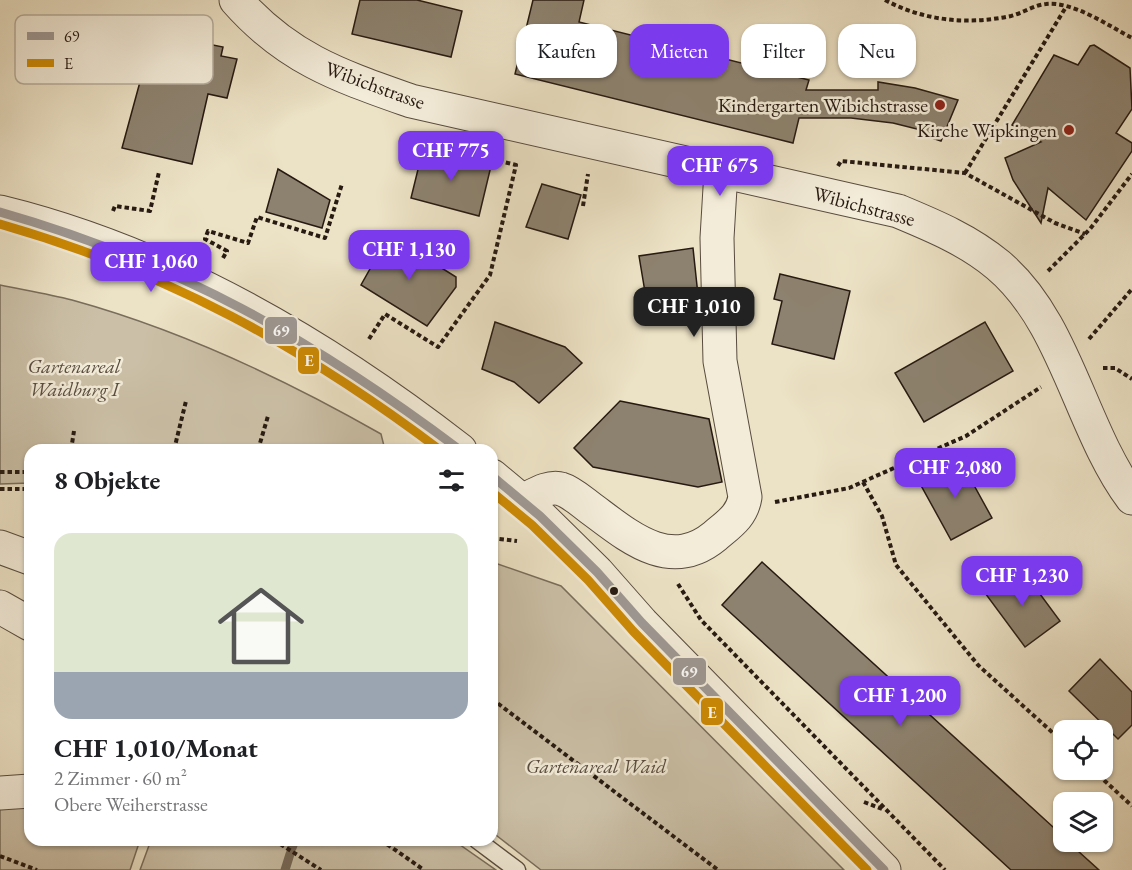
<!DOCTYPE html>
<html lang="de">
<meta charset="utf-8">
<style>
body{margin:0;font-family:"EB Garamond",serif;background:#f6f6f6;color:#202124;height:100vh;display:flex;flex-direction:column;font-size:22px;white-space:nowrap}
*{box-sizing:border-box;margin:0}
p{font-size:20px;color:#757577}
.icon{flex:none;width:33px;height:33px;fill:none;stroke:currentColor;stroke-width:2;stroke-linecap:round;stroke-linejoin:round}
.map{position:relative;flex:1;overflow:hidden}
.side{position:absolute;left:24px;top:444px;width:474px;height:402px;display:flex;flex-direction:column;background:#fff;border-radius:18px;box-shadow:0 2px 4px #0004}
.side>*{flex:none}
.banner{position:absolute;left:516px;top:24px;width:525px;height:54px;display:flex;gap:12px}
.controls{position:absolute;left:1053px;top:720px;display:grid;gap:12px}
.controls a{display:grid;place-items:center;width:60px;height:60px;border-radius:12px;background:#fff;box-shadow:0 2px 4px #0004;font-size:30px}
.price{position:absolute;translate:-50% -51px;padding:0 14px;border-radius:12px;background:#7c3aed;color:#fff;font-size:20px;line-height:39px;filter:drop-shadow(0 2px 3px #0008)}
.price::after{content:'';position:absolute;left:50%;top:36px;width:18px;height:14px;margin-left:-9px;background:inherit;clip-path:polygon(0 0,100% 0,50% 100%)}
.price.current{background:#222;color:#fff}
ul{padding:0;list-style:none}
li{display:grid;align-content:center;gap:12px;height:318px;padding:0 30px}
li span{display:grid;place-items:center;height:186px;border-radius:18px;color:#555}
li>.icon{margin-inline-start:auto}
span .icon{width:108px;height:108px;fill:#fffc;stroke-width:1}
li b{font-size:26px}
h2{display:flex;justify-content:space-between;align-items:center;height:72px;padding:0 30px;font-size:26px}
.chip{padding:0 21px;border-radius:18px;background:#fff;box-shadow:0 2px 4px #0004;font-size:21px;line-height:54px}
.chip.current{background:#7c3aed;color:#fff}
.map>svg:first-child{display:block}
.green{fill:#cbc0a7;stroke:#796d5c;stroke-width:1.5}
.lines{fill:none;stroke-linecap:round;stroke-linejoin:round}
.stream{stroke:#756959;stroke-width:9}
.building{fill:#8d826f;stroke:#271a12;stroke-width:1.5}
.service-casing{stroke:#584c3f;stroke-width:19}
.minor-casing{stroke:#584c3f;stroke-width:35}
.tertiary-casing{stroke:#584c3f;stroke-width:35}
.path{stroke:#271a12;stroke-width:4;stroke-dasharray:4.5 3;stroke-linecap:butt}
.service{stroke:#f3ecd9;stroke-width:16}
.minor{stroke:#f3ecd9;stroke-width:33}
.tertiary{stroke:#f3ecd9;stroke-width:33}
.bus-1-casing{stroke:#f3ecd9;stroke-width:14}
.bus-2-casing{stroke:#f3ecd9;stroke-width:14}
.bus-1{stroke:#9e9894;stroke-width:9}
.bus-2{stroke:#cd8a04;stroke-width:9}
.poi-dot{fill:#8f2418;stroke:#f3ecd9;stroke-width:2}
.bus-dot{fill:#271a12;stroke:#f3ecd9;stroke-width:2}
.labels{text-anchor:middle;stroke-width:5;stroke-linejoin:round;paint-order:stroke}
.street-label{font-size:20px;fill:#271a12;stroke:#f3ecd9}
.poi-label{font-size:20px;fill:#271a12;stroke:#f3ecd9;text-anchor:end}
.park-label{font-size:20px;font-style:italic;fill:#584c3f;stroke:#f3ecd9}
.key{fill:#f3ecd9;stroke:#b6ad9d;stroke-width:1.5}
.key-label{font-size:16px;fill:#271a12}
.line-badge{stroke:#f3ecd9;stroke-width:2}
.badge-label{font-size:16px;text-anchor:middle;font-weight:bold;fill:#fff}
</style>
<div class="map">
<svg width="1132" height="870" viewBox="0 0 1132 870">
<rect width="100%" height="100%" fill="#ece2c5"/>
<filter id="stains"><feTurbulence type="fractalNoise" baseFrequency=".00333" numOctaves="4"/><feColorMatrix values="0 0 0 0 .2 0 0 0 0 .09 0 0 0 0 .02 0 0 0 .5 -.17"/></filter>
<radialGradient id="worn" r=".72"><stop offset=".6" stop-color="#630" stop-opacity="0"/><stop offset="1" stop-color="#630" stop-opacity=".3"/></radialGradient>
<!-- green -->
<path class="green" d="M0,285c24,5 48,9 72,15 109,30 211,78 309,134l4,16h-355v33l-30,1z
M492,562l69,24 283,284h-303l-49,-38z
M30,802v38h110l-10,30h-130v-66z
M151,840h302l43,30h-356z"/>
<g class="lines">
<!-- stream -->
<path class="stream" d="M292,848l3,-8
M285,870l5,-16"/>
</g>
<!-- building -->
<path class="building" d="M360,0h57l45,11 -11,46 -99,-23z
M533,0h51l-5,22 230,58 -3,10h72v-8l37,6 43,12 -17,41 -21,-7 1,-4 -28,-7 -42,-5h-52l-6,25 -278,-69z
M156,23l49,12 -2,8 20,4 -2,9 16,3 -10,39 -19,-4 -16,70 -70,-16z
M1094,45l36,23 2,41 -16,24 16,10v8l-46,69 -38,-32 -7,35 -28,-43 -8,-22 36,-16 -29,-17 42,-70 24,10 12,-19z
M423,149l68,17 -12,50 -68,-18z
M278,169l52,31 -8,28 -56,-16z
M542,184l39,11 -13,44 -42,-12z
M389,235l67,42v10l-29,39 -66,-41z
M693,248l7,66 -50,8 -11,-66z
M780,274l70,17 -16,68 -62,-15 10,-43 -8,-2z
M495,322l70,25 17,16 -43,40 -25,-21 -32,-13z
M985,322l28,49 -89,51 -29,-49z
M620,401l89,18 13,63 -24,5 -105,-20 -19,-19z
M959,458l33,60 -41,22 -33,-60z
M762,562l302,275v5h4l31,28h-88l-289,-265z
M1020,567l40,54 -35,26 -40,-54z
M1100,659l32,33v33l-14,14 -49,-48z"/>
<g class="lines">
<!-- service casing -->
<g class="service-casing">
<path id="service" d="M477,840l40,30"/>
</g>
<!-- minor casing -->
<g class="minor-casing">
<path id="minor" d="M236,0c52,59 104,76 175,101l487,110c36,15 70,29 100,54 68,57 82,163 134,233
M522,501c11,-5 27,-16 39,-12 10,3 20,12 28,18 38,28 80,67 126,29 14,-12 27,-20 30,-39l-25,-136 -3,-123 4,-67
M0,547l30,11
M0,607l30,17
M0,793l30,-2"/>
</g>
<!-- tertiary casing -->
<g class="tertiary-casing">
<path id="tertiary" d="M0,212c168,41 325,133 460,238
M492,476l48,40 57,56 45,51 242,247"/>
</g>
<!-- path -->
<path class="path" d="M885,0c39,21 83,25 126,16 12,-3 23,-11 35,-12 27,-3 63,22 86,34
M838,166l3,-5 124,12 90,50 30,11
M965,173l101,-166
M583,206l5,-32
M113,211l2,-5 35,5 9,-39
M223,258l4,-7 -22,-12 3,-8 40,12 9,-26 68,21 17,-54
M1048,271l42,-42 42,-55
M369,339l16,-25 53,33 52,-72 26,-110 -56,-14 2,-7
M1089,339l43,-50
M1103,368h12l17,11
M71,450l3,-19
M174,450l12,-49
M258,450l10,-34
M0,472h30
M863,482l19,34 14,49 82,100 86,78
M0,489h30
M775,502l74,-14 117,-52 75,-49
M492,538l25,3
M678,584l23,36 244,250
M492,699l226,171
M1093,770l39,36
M864,802l18,7
M274,840l47,30
M381,840l43,30
M0,856l37,14"/>
<!-- service -->
<use href="#service" class="service"/>
<!-- minor -->
<use href="#minor" class="minor"/>
<!-- tertiary -->
<use href="#tertiary" class="tertiary"/>
<!-- bus-1 casing -->
<g class="bus-1-casing">
<path id="bus-1" d="M0,212c179,51 312,127 460,238
M492,476l48,40 57,56 45,51 242,247"/>
</g>
<!-- bus-2 casing -->
<g class="bus-2-casing">
<path id="bus-2" d="M0,224c167,48 302,122 440,226
M492,492l40,33 56,55 45,51 234,239"/>
</g>
<!-- bus-1 -->
<use href="#bus-1" class="bus-1"/>
<!-- bus-2 -->
<use href="#bus-2" class="bus-2"/>
</g>
<!-- markers -->
<g class="poi-dot">
<circle cx="940" cy="105" r="6"/>
<circle cx="1069" cy="130" r="6"/>
</g>
<circle class="bus-dot" cx="614" cy="591" r="5"/>
<g class="labels">
<!-- street labels -->
<g class="street-label">
<text transform="translate(375 85) rotate(20)" y="7">Wibichstrasse</text>
<text transform="translate(864 206) rotate(15)" y="7">Wibichstrasse</text>
</g>
<!-- poi labels -->
<g class="poi-label">
<text x="928" y="112">Kindergarten Wibichstrasse</text>
<text x="1057" y="137">Kirche Wipkingen</text>
</g>
<!-- park labels -->
<g class="park-label">
<text x="74" y="373">Gartenareal<tspan x="74" dy="23">Waidburg I</tspan></text>
<text x="596" y="773">Gartenareal Waid</text>
</g>
</g>
<!-- legend -->
<rect x="15" y="15" width="198" height="69" rx="9" class="key"/>
<rect x="27" y="32" width="27" height="8" fill="#9e9894"/>
<rect x="27" y="59" width="27" height="8" fill="#cd8a04"/>
<g class="key-label">
<text x="64" y="42">69</text>
<text x="64" y="69">E</text>
</g>
<g class="line-badge">
<rect x="264" y="316" width="34" height="29" rx="6" fill="#9e9894"/>
<rect x="297" y="346" width="23" height="29" rx="6" fill="#cd8a04"/>
<rect x="672" y="657" width="35" height="29" rx="6" fill="#9e9894"/>
<rect x="700" y="697" width="24" height="29" rx="6" fill="#cd8a04"/>
</g>
<g class="badge-label">
<text x="281" y="336">69</text>
<text x="309" y="366">E</text>
<text x="689" y="677">69</text>
<text x="712" y="718">E</text>
</g>
<rect width="100%" height="100%" filter="url(#stains)"/>
<rect width="100%" height="100%" fill="url(#worn)"/>
</svg>
<div class="controls">
<a><svg class="icon" aria-label="locate" viewBox="0 0 24 24"><circle cx="12" cy="12" r="6"/><path d="M12 2v4M12 18v4M2 12h4M18 12h4"/></svg></a>
<a><svg class="icon" aria-label="layers" viewBox="0 0 24 24"><path d="M12 4l9 5-9 5-9-5zM3 14l9 5 9-5"/></svg></a>
</div>
<b class="price" style="left:451px;top:182px">CHF 775</b>
<b class="price" style="left:720px;top:197px">CHF 675</b>
<b class="price" style="left:409px;top:281px">CHF 1,130</b>
<b class="price" style="left:151px;top:293px">CHF 1,060</b>
<b class="price current" style="left:694px;top:338px">CHF 1,010</b>
<b class="price" style="left:955px;top:499px">CHF 2,080</b>
<b class="price" style="left:1022px;top:607px">CHF 1,230</b>
<b class="price" style="left:900px;top:727px">CHF 1,200</b>
<div class="banner">
<a class="chip">Kaufen</a>
<a class="chip current">Mieten</a>
<a class="chip">Filter</a>
<a class="chip">Neu</a>
</div>
<section class="side">
<h2>8 Objekte<svg class="icon" aria-label="filters" viewBox="0 0 24 24"><path d="M4 7h16M4 17h16"/><circle cx="9" cy="7" r="2"/><circle cx="15" cy="17" r="2"/></svg></h2>
<ul>
<li><span style="background:linear-gradient(#dfe7d0 75%,#9aa5b1 0)"><svg class="icon" aria-label="home" viewBox="0 0 24 24"><path d="M3 11l9-7 9 7M6 9v11h12V9"/></svg></span><div><b>CHF 1,010/Monat</b><p>2 Zimmer · 60 m²</p><p>Obere Weiherstrasse</p></div></li>
</ul>
</section>
</div>
